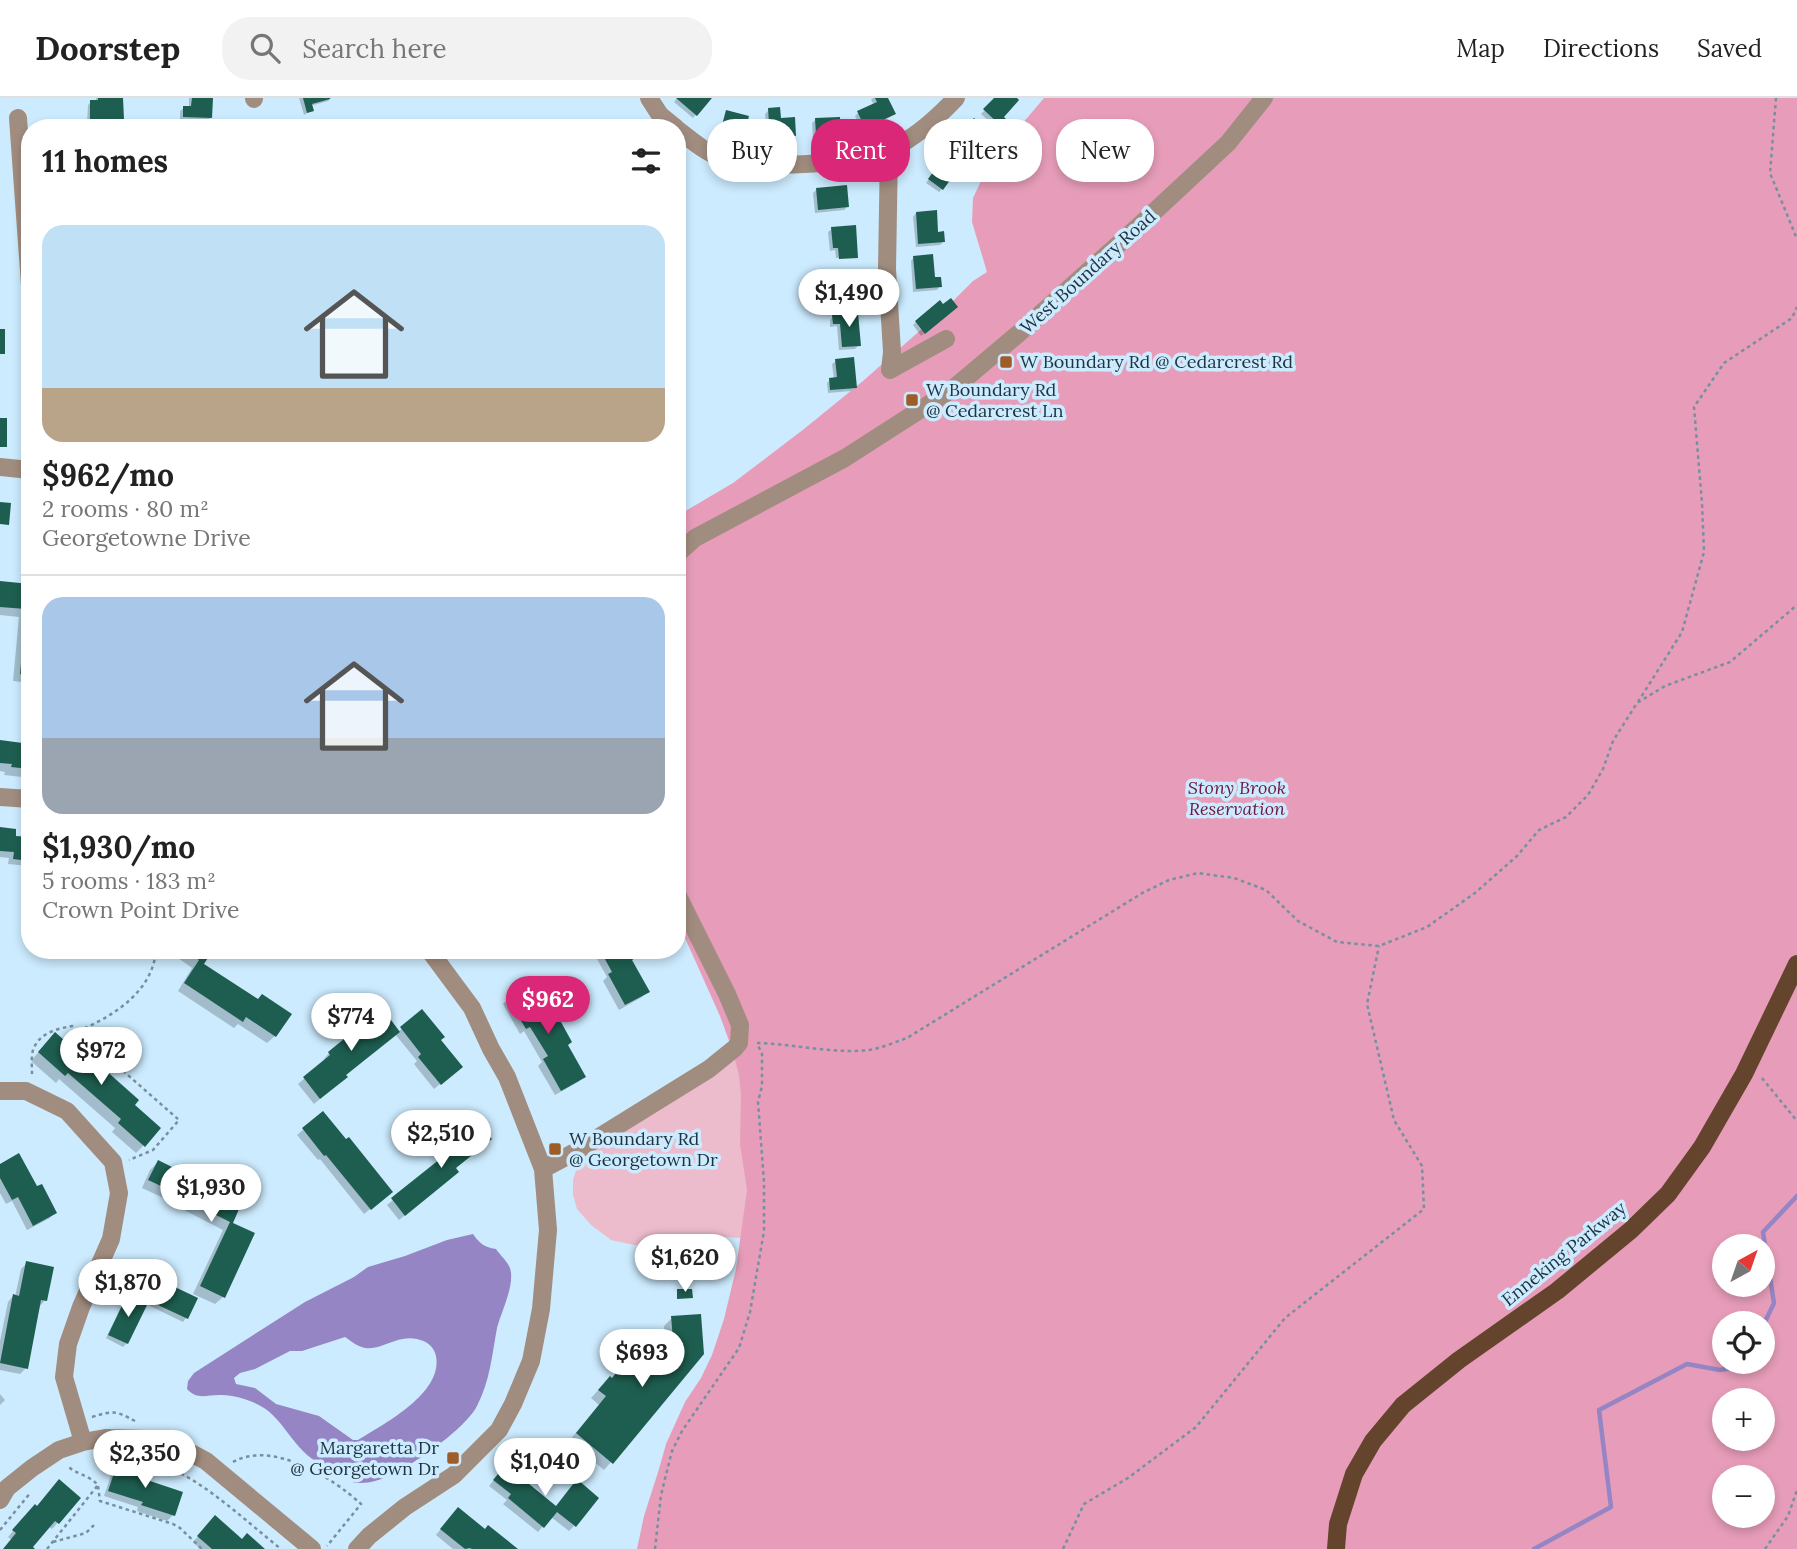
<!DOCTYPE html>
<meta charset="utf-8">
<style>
body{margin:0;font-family:Lora,serif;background:#f2f2f2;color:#222;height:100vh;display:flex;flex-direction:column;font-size:26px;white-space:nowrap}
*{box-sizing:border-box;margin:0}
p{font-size:23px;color:#767676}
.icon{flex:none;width:38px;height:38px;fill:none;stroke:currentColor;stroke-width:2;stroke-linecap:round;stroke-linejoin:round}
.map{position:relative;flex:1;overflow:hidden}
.drawer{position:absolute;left:21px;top:21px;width:665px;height:840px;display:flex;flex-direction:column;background:#fff;border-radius:28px;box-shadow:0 4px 10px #0003}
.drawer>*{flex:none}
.hud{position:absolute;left:707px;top:21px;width:665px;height:63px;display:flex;gap:14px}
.needle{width:46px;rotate:40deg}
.controls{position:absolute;left:1712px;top:1136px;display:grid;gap:14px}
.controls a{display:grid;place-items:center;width:63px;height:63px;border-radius:50%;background:#fff;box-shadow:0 4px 10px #0003;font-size:35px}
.price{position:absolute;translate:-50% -60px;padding:0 16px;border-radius:24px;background:#fff;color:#222;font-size:23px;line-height:46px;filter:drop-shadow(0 2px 4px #0008)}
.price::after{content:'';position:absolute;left:50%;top:42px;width:21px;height:16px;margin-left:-10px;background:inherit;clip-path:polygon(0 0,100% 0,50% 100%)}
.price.selected{background:#db2777;color:#fff}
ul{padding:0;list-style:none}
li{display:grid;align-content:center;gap:14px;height:371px;padding:0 21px}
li+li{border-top:2px solid #e0e0e0}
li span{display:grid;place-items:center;height:217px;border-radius:21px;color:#555}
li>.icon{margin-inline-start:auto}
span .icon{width:126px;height:126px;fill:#fffc;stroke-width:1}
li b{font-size:30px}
h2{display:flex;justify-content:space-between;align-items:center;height:84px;padding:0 21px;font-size:30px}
.pill{padding:0 24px;border-radius:28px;background:#fff;box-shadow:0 4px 10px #0003;font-size:24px;line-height:63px}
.pill.selected{background:#db2777;color:#fff}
header{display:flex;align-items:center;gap:42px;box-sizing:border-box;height:98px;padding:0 35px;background:#fff;border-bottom:2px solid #e0e0e0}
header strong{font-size:33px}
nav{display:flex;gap:38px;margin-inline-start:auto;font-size:24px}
.search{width:490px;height:63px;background:#f2f2f2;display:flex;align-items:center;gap:18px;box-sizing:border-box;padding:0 24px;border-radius:28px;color:#767676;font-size:26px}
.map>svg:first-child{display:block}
.green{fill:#ecbccd}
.forest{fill:#e79db9;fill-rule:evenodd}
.water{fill:#9585c4;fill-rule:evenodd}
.shadow{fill:#0003}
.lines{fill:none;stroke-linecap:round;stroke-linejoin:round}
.stream{stroke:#9585c4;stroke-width:4.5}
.building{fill:#1e5e50}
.path{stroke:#76909f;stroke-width:2.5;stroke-dasharray:3.5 3.5;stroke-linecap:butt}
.minor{stroke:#a18d7f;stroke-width:18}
.major{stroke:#65442d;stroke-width:18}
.poi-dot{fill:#9e5c29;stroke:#ccebfe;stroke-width:2.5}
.labels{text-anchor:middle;stroke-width:7;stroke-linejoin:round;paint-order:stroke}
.street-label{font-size:18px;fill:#1e333f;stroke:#ccebfe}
.poi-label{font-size:18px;fill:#1e333f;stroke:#ccebfe;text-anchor:start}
.park-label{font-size:18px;font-style:italic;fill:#6e1942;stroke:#ccebfe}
</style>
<header>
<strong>Doorstep</strong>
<div class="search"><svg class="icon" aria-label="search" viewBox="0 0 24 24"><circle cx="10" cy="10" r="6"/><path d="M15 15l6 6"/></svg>Search here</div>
<nav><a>Map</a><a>Directions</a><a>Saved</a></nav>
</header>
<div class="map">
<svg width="1797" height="1451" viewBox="0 0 1797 1451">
<rect width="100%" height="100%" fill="#ccebfe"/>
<!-- green -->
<path class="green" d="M741,956l29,185 -51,-2 -85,8 -23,-5 -20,-15 -14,-16 -4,-14v-15l5,-16 12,-16z"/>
<!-- forest -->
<path class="forest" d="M1044,0h753v1451h-1160l7,-33 15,-47 7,-25 19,-42 16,-24 11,-23 12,-36 12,-50 11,-79 -7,-46 1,-48 -2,-21 -7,-26 -12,-33 -43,-96v-404l56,-33 71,-54 59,-48 88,-78 22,-22 14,-9 -15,-50 1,-24 9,-19 28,-41zM1724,1148h38v38h-38zM1724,1225h38v39h-38zM1724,1302h38v38h-38zM1724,1379h38v39h-38z"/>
<!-- water -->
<path class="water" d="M473,1136c7,10 11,13 23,15 4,6 10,11 13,17 8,15 -8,46 -12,62 -5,27 -7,53 -20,78 -12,24 -76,69 -102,75 -7,2 -14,2 -21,2l-20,-18c-33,2 -46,-42 -70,-57 -11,-7 -28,-13 -42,-13 -14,-1 -24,6 -35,-6l1,-8 6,-8 111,-71 49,-25 14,-10 37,-11 42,-16zM345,1239c5,3 9,7 14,9 19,9 35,-12 58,-7 9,2 17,7 19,17 7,37 -51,67 -78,84h-5l-34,-24 -43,-12 -21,-16 -19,-4 -2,-6 6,-5 15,-4 35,-18h12z"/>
<!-- shadow -->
<path class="shadow" d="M96,0h26v21l-4,3h-31l1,-17 3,-3h5z
M189,0h22v19l-4,4 -27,-1v-9l4,-3h5z
M299,0h32l-3,3 -18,5 2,4 -8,5z
M677,0h33l-17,20 -19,-16z
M873,0h13l8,15 -4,4 -29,13 -6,-14 3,-3 16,-8 -3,-5z
M996,0h18l-13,19 6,5 -8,8 -18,-16z
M769,12l25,25 -3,4 -24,2 -2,-27z
M815,22l24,13 -3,4 -23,1 -1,-15z
M974,23v23l8,7 -13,12 -19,-17z
M719,33l22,5 -2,1 -20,-4z
M940,66l2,25 -3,3 -13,-9z
M817,91l30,18 -3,3 -29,3 -2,-20z
M916,115l27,29 -3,3 -24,2 -3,-30z
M832,131l25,28 -2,1v-2l-19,2 -1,-8 -5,1 -2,-19z
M914,159l26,29 -3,4 -24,2 -2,-31z
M831,177l27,26 -4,4 -18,1 -2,-19 -6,1 -1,-10z
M952,212l-31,26 -8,-11 3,-3z
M856,217l3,30 -4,4 -16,1 -2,-24 -7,1v-7l3,-3z
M836,263l19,26 -4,4 -23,2 -1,-10 3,-3 4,-1 -2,-15z
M26,408h4v24l-9,-1 2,-20z
M0,485l30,24v76l-17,-2 6,-64 -19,-2z
M0,644l30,3v29l-5,-1 -3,4 -18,-2 1,-3 -5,-1z
M0,731l14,8 16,2 -1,27 -21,-2 1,-6 -9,-1z
M97,852h32l-6,7 -26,-2z
M183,852h28l-9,14 73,72 -8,7 -29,-19 -4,4 -56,-37 14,-23 -14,-10z
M326,852h19l-7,8z
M592,852h39v11l16,31 -5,5 -23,13 -16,-29 4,-4z
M508,901l58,47 18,30 -6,6 -23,13 -17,-29 4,-4 -18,-31 -4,3 -17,-30z
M422,914l17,28 16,32 -21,17 -20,-25 3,-3 -22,-27 -50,42 -5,6 -26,22 -16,-20 27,-23 -1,-2 5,-6 69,-21z
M47,944l86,63 10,41 -7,7 -24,-21 3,-4 -56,-49 -3,4 -25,-22z
M323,1015l62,84 -21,17 -44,-55 -2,1 -21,-25z
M478,1027l-24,44 -3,9 -52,42 -12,-15 53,-44 -2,-3 5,-5z
M158,1064l82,41 -10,21 -7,73 -8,7 -22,-10 30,-64 -39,-20 1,-2 -43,-20 8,-18z
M0,1068l36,23 19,23 -5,6 -23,12 -15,-29 -6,3 -6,-11z
M27,1165l18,37 -5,6 -14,62 -6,6 -20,-4v-29l8,-39 5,-6 2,1 6,-28z
M156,1182l40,19 -10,19 -3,4 -37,-18 -19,39 -4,4 -17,-9 19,-39 3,-4 15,7 9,-18z
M699,1218l-88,146 -7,8 -35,-29 30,-36 -8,-7 11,-12 10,-7 9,-11 -2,-2 13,-15 31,13 4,-4 -3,-34 8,-8z
M0,1296l5,6 -5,5z
M118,1368l29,16 26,33 -6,6 -30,-10 1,-4 -34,-11 8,-24z
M503,1371l18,10 53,47 -5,5 -18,-14 -13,15 -35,-28 4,-4 -18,-14z
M79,1400l-27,31 -4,-3 -18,21 2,2h-28l8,-9 -4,-3 21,-25 7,-4z
M452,1417l33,16 28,18h-60l-17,-14z
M210,1425l32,18 20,8h-62l-7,-7z"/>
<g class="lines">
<!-- stream -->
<path class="stream" d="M1762,1230l12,-25 -11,-71 34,-36
M1534,1451l77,-42 -12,-97 88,-46 33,6 26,-5 1,-3"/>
</g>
<!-- building -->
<path class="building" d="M98,0h25l1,21h-34v-19h8z
M192,0h21l-1,20 -29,-1v-11h8z
M303,0h27v1l-18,5 2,7 -7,2z
M676,0h36l-15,18z
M875,0h13l8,16 -31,14 -8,-17 20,-9z
M994,0h23l2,2 -15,17 5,5 -6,6 -20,-19z
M780,9l1,11 14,-1 1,19 -26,2 -2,-30z
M726,12l23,6 -5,19 -23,-6z
M840,19l1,17 -25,1 -1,-17z
M974,20l14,14 -11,12 7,7 -10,10 -22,-20z
M943,60l15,11 -15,21 -15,-11z
M847,87l2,22 -31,3 -2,-22z
M937,112l1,22 6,-1 1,11 -27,2 -2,-32z
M856,127l2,33 -19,1 -1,-11h-5l-2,-21z
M933,156l2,23h6l1,10 -26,2 -3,-33z
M857,173l3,31 -21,1 -2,-18h-6l-1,-12z
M951,200l7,9 -33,27 -10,-13 25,-21 3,4z
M858,215l3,33 -19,1 -2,-23h-7l-1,-9z
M0,231h5v25h-5z
M854,259l3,31 -27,2 -1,-12 8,-1 -2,-18z
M0,320h7v29h-7z
M0,404l11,1 -2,22 -9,-1z
M26,406h4v23l-6,-1z
M0,483l30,3v91l-10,-1 6,-65 -26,-2z
M0,642l30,4v25l-19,-2 1,-3 -12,-1z
M0,729l16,2v7l14,1v24l-17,-2 1,-7 -14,-1z
M185,852h28l-9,14 54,35 4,-5 30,20 -16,23 -30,-20 -3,5 -59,-39 15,-23z
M600,852h33l4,7 -5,3 18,32 -25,13 -17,-31 4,-2z
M533,885l19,33 4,-3 16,29 -4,3 18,32 -25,14 -18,-32 5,-3 -18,-29 -4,2 -19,-32z
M382,910l18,24 -54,43 2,2 -28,22 -17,-22 27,-22 -2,-3z
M422,911l23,28 -4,3 22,27 -22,18 -23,-28 3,-3 -21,-27z
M55,934l27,24 3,-4 54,48 -4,5 26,23 -16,19 -27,-24 3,-4 -53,-46 -3,3 -27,-24z
M323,1013l23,28 3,-2 44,55 -22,18 -45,-55 -2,1 -22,-28z
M478,1024l14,17 -36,29 3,4 -54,44 -14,-18 54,-43 -3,-3z
M19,1055l18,33 5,-2 15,29 -24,13 -15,-29 -6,3 -12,-22v-14z
M158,1062l84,42 -9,21 22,10 -30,65 -25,-12 30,-64 -40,-20 1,-2 -43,-20z
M26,1163l28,6 -7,34 -6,-1 -13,69 -28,-6 13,-69 6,2z
M156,1180l42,20 -10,21 -43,-20z
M677,1191h15l1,9 -16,1z
M128,1195l20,10 -20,41 -20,-9z
M701,1216l3,40 -91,110 -37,-31 30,-37 -8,-6 12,-14 2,2 15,-19 -2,-2 7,-8 3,2 6,-7 23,19 10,-12 -3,-35z
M509,1363l17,14 -3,4 33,27 21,-27 22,19 -23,29 -19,-15 -13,16 -36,-30 3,-4 -18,-14z
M117,1366l35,11 -2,6 33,11 -8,24 -34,-11 2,-3 -35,-11z
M59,1381l22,19 -22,26 -4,-3 -22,26 2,2h-32l13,-16 -4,-3 23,-26 2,2z
M458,1409l27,22 3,-4 30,24h-46l-2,-1 -5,1 -25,-20z
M215,1417l27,24 5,-6 18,16h-53l-15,-13z"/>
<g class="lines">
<!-- path -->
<path class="path" d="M1776,0l-6,75 27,66
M1638,604l44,-70 22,-80 -2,-49 -8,-96 30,-44 68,-45 5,-11
M78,933c34,-14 75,-39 78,-81
M757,945c37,1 75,11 112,7 13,-2 26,-8 38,-12l237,-146 25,-12 29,-7 36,5 32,12 32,31 39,21 42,4 48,-19 48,-34 42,-37 22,-26 27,-13 22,-22 15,-26 10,-28 24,-38 28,-17 65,-24 67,-57
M32,976c0,-7 -1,-17 1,-24 6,-17 23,-21 39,-24l107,94 -26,30 -24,10
M1762,980l35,43
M92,1319c22,-7 24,-6 43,4
M135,1359c54,8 104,59 146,92
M233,1364c39,-22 99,15 128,42l-34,42
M98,1388l2,15 73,23 7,4 22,21
M0,1432l31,-38
M53,1444l33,-9 8,-8
M47,1451l51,-64c-10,-11 -24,-11 -31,-20
M655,1451l6,-54 11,-44 10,-20 57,-83 11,-36 14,-81v-49l-6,-80 4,-16v-32l-5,-11
M1063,1451l21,-45 44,-26 68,-51 89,-109 139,-109 -2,-43 -28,-46 -27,-116 12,-58
M1765,1451l23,-33 9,-26"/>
<!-- minor -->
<path class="minor" d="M649,0l11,17 16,13
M254,1v-1
M18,20l12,167
M677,31c14,11 29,24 45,29 38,12 135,7 171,-10 23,-11 45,-31 63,-50
M889,52l-2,119 5,83 -2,18
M890,272l56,-31
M0,369l30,3
M677,456l18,-16 150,-80 109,-70 64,-54 123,-110 87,-81 36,-45
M0,699l30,2
M0,993h26l41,20 46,51 6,31 -8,46 -30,68 -13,37 -4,33 19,65
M543,1071l32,-17 134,-83 26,-21 4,-5 1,-18 -13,-31 -50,-100
M0,1402l7,-12 25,-20 27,-18 24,-8 22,-4 40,1 33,7 28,15 106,88
M357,1451l12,-13 36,-29 49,-32 45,-45 14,-26 18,-43 10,-52 7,-79 -5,-61 -36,-92 -16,-28 -19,-41 -43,-58"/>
<!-- major -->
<path class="major" d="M1336,1451l2,-25 16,-50 19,-33 30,-36 56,-45 98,-69 74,-61 37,-36 34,-47 42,-73 53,-110"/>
</g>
<!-- markers -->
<g class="poi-dot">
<rect x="999" y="257" width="14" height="14" rx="3.5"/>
<rect x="905" y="295" width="14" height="14" rx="3.5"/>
<rect x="548" y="1044" width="14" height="14" rx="3.5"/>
<rect x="446" y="1353" width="14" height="14" rx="3.5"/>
</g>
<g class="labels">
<!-- street labels -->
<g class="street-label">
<text transform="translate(1088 174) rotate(-42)" y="6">West Boundary Road</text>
<text transform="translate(1564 1156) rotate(-39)" y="6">Enneking Parkway</text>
</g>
<!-- poi labels -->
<g class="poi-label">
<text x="1020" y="270">W Boundary Rd @ Cedarcrest Rd</text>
<text x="926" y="298">W Boundary Rd<tspan x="926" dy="21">@ Cedarcrest Ln</tspan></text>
<text x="569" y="1047">W Boundary Rd<tspan x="569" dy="21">@ Georgetown Dr</tspan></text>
<text x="439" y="1356" text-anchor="end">Margaretta Dr<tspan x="439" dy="21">@ Georgetown Dr</tspan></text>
</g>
<!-- park labels -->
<g class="park-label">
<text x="1237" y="696">Stony Brook<tspan x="1237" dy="21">Reservation</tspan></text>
</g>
</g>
</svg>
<div class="controls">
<a><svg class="needle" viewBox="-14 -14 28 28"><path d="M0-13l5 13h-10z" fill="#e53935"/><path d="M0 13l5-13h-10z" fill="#767676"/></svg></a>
<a><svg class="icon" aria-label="locate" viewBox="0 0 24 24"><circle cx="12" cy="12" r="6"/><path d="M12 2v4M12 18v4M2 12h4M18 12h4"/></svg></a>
<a>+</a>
<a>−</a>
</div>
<b class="price" style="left:849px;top:231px">$1,490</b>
<b class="price selected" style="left:548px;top:938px">$962</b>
<b class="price" style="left:351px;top:955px">$774</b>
<b class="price" style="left:101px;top:989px">$972</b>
<b class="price" style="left:441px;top:1072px">$2,510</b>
<b class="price" style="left:211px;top:1126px">$1,930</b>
<b class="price" style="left:685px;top:1196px">$1,620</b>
<b class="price" style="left:128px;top:1221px">$1,870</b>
<b class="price" style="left:642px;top:1291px">$693</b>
<b class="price" style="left:145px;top:1392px">$2,350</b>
<b class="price" style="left:545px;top:1400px">$1,040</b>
<div class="hud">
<a class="pill">Buy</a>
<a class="pill selected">Rent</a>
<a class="pill">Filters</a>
<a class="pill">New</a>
</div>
<section class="drawer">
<h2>11 homes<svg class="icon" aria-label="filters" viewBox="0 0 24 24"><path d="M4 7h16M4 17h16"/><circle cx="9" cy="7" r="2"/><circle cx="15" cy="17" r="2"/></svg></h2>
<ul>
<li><span style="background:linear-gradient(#bfe0f5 75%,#b9a48a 0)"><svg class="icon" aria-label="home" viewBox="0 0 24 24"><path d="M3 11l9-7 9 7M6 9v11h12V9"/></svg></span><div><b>$962/mo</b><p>2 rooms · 80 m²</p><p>Georgetowne Drive</p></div></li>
<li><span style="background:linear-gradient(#a9c7e8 65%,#9aa5b1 0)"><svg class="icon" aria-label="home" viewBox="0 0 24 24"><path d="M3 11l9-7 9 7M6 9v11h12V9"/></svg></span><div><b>$1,930/mo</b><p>5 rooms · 183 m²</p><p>Crown Point Drive</p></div></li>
</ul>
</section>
</div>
